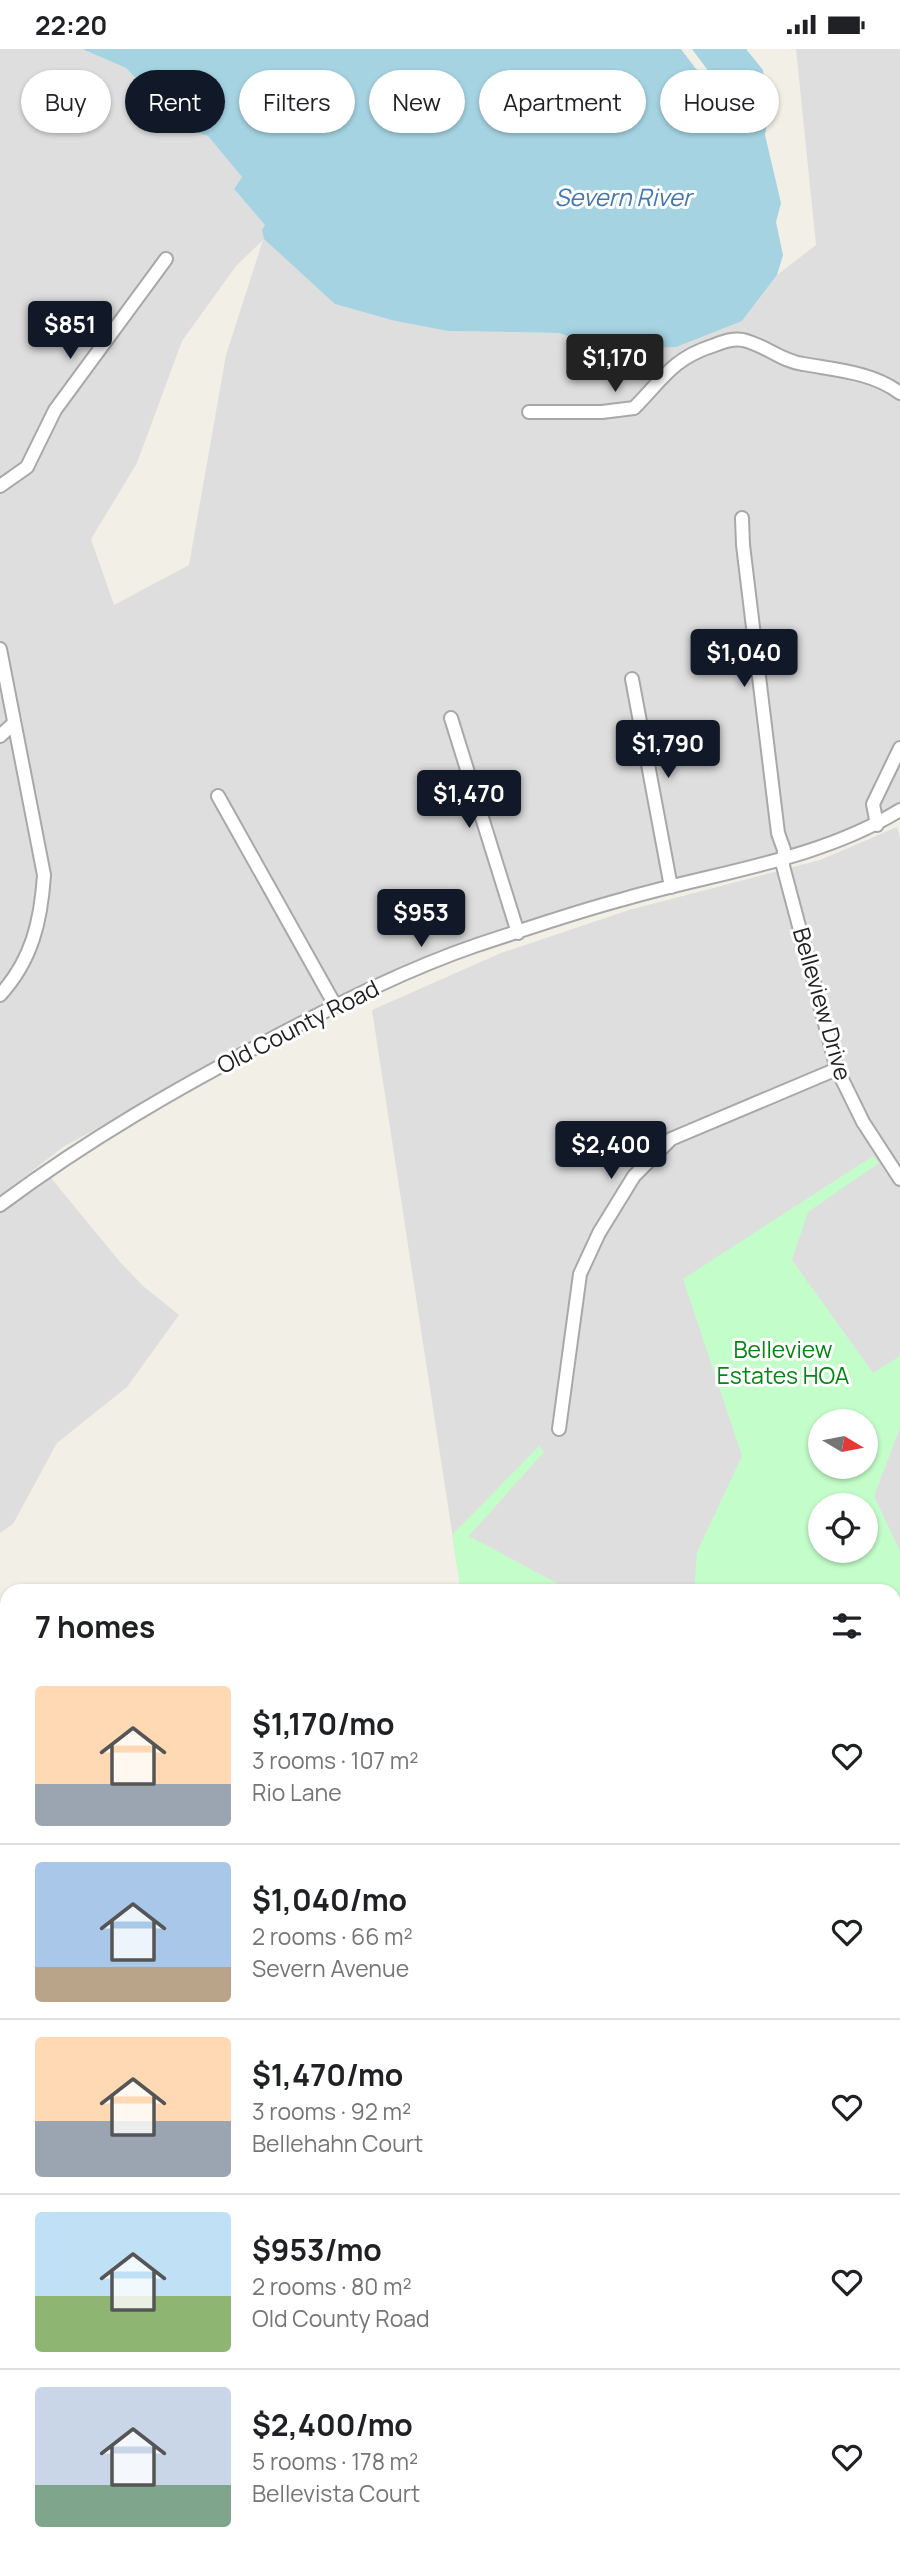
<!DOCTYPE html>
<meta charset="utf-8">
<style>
body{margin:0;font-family:Manrope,sans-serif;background:#f2f2f2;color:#202124;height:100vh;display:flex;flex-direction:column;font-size:26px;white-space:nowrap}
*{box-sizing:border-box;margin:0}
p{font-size:23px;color:#757577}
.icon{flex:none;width:38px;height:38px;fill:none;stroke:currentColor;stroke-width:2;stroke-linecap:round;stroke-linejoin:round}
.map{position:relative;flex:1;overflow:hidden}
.panel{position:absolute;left:0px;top:1535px;width:901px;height:975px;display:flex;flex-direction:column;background:#fff;border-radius:21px 21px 0 0;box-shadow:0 2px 5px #0004}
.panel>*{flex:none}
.top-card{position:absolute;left:21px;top:21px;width:859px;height:63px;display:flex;gap:14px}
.needle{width:46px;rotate:100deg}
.fabs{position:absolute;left:808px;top:1360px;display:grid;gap:14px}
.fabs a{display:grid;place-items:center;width:70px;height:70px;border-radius:50%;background:#fff;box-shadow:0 2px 5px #0004;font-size:35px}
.price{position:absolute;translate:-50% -60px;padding:0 16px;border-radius:7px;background:#111827;color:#fff;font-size:23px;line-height:46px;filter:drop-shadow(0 2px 4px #0008)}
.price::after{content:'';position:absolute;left:50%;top:42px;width:21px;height:16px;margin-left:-10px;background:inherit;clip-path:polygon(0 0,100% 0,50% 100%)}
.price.selected{background:#222;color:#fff}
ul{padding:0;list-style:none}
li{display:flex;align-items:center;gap:21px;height:175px;padding:0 35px}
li+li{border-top:2px solid #e0e0e0}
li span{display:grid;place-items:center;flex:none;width:196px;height:140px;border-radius:7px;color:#555}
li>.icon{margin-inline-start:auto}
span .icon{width:84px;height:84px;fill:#fffc;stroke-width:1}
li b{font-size:30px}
h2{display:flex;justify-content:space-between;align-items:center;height:84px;padding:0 35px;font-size:30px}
.pill{padding:0 24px;border-radius:32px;background:#fff;box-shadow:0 2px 5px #0004;font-size:24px;line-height:63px}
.pill.selected{background:#111827;color:#fff}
.status{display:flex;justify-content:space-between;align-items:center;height:49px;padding:0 35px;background:#fff;direction:ltr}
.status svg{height:19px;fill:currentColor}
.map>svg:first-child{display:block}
.residential{fill:#dfdede;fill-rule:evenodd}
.education{fill:#feffe4}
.park{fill:#c3fdc9;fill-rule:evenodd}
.parking{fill:#e5e5e5}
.water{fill:#a5d3e2}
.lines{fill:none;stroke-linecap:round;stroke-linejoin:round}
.minor-casing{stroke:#a8a8a8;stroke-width:16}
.tertiary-casing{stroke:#a8a8a8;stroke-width:19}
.secondary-casing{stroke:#708100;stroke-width:21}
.trunk-casing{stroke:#e81c5d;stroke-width:24}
.minor{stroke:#fff;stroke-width:12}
.tertiary{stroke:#fff;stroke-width:16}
.secondary{stroke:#f9feb9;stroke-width:18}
.trunk{stroke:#f6b29e;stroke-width:21}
.labels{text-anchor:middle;stroke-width:6;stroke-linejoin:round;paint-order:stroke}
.street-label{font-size:23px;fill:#212121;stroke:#fff}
.park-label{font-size:23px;fill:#058512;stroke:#fff}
.water-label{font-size:24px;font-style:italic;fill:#4277b2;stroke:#fff}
</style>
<div class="status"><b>22:20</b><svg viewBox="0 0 49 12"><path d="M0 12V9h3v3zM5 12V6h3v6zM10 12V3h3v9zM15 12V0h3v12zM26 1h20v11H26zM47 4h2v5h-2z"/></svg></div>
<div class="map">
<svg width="900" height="2508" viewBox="0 0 900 2508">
<rect width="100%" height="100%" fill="#f2efe7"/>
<!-- residential -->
<path class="residential" d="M0,0h82l44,19 57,60 25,8 34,41 -8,12 101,115 60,17 53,10 111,2 45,16 138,-28 35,-46 39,-30 -20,-196h104v761l-23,15 -359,108 -253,104 -202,110 -54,42 38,-16 73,89 23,24 36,29 -52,72 -70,56 -44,81 -13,9zM263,191l-37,115 -37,210 -75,40 -23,-66 46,-76 45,-122 54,-75z
M897,778l3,10v830l-6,-76h-433l-89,-581 129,-57 128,-43 191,-50zM821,1372h45v46h-45zM821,1456h45v46h-45z
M7,2080v147l-7,2v-147z"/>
<!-- education -->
<path class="education" d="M894,2076l6,12v420h-900v-215l7,-3v212h887z"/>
<!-- park -->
<path class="park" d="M873,1107l6,7 -71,49 -16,48 81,113 27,-17v72l-26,68 26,55v153h-6v-113h-200l3,-39 45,-96 -59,-177zM866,1372v46h-45v-46zM866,1456v46h-45v-46z
M539,1397l5,6 -75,84 99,53 10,2h-117l-9,-56z"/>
<!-- parking -->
<path class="parking" d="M7,2494v8l62,1 -9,5h-58z
M407,2503h103l3,5h-103z
M628,2503h76l-13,5h-57z"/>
<!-- water -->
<path class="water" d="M82,0h599l15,20 37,18 -24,-15 -17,-23h54l17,21 6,42 -4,23 16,68 -5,19 7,33 -6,20 -35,46 -66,26 -72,2 -45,-16 -111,-2 -53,-10 -60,-17 -71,-65 -2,-9 3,-5 -31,-36 8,-12 -34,-41 -25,-8 -57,-60z"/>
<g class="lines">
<!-- minor casing -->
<g class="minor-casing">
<path id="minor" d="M529,363h73l32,-4c28,-28 38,-49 78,-62 11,-4 20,-8 31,-6 22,5 38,21 60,24 33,6 69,8 97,29
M0,437l27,-19 28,-57 111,-151
M742,469l1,27 35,288 6,17 -1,16 54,203 26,53 37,57
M0,600l44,226c-3,46 -12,85 -44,120
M632,630l39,208
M451,669l67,215
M0,687l13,-12
M218,747l117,209
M877,776l-4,-21 27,-56
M0,1156c87,-65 179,-118 275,-168 65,-34 132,-68 202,-92 49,-16 98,-33 147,-46 92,-27 193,-38 276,-89
M559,1380l21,-155 19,-41 35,-57 37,-37 166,-70"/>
</g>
<!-- tertiary casing -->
<g class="tertiary-casing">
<path id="tertiary" d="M0,1640l7,-1
M894,1688l6,-1
M93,2508l11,-6"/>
</g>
<!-- secondary casing -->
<g class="secondary-casing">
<path id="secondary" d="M894,1917l6,13"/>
</g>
<!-- trunk casing -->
<g class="trunk-casing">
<path id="trunk" d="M894,1856l6,-3
M894,1891l6,-2
M894,1984l5,4
M0,2241l7,-3
M0,2275l7,-3"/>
</g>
<!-- minor -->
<use href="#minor" class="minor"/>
<!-- tertiary -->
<use href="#tertiary" class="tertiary"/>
<!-- secondary -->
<use href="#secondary" class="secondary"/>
<!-- trunk -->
<use href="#trunk" class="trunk"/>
</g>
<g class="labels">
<!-- street labels -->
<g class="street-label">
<text transform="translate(822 955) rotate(74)" y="8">Belleview Drive</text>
<text transform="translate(298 978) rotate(-27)" y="8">Old County Road</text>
</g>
<!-- park labels -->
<g class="park-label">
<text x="783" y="1309">Belleview<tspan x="783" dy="26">Estates HOA</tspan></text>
</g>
<!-- water labels -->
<g class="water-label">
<text x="623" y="157">Severn River</text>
</g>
</g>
</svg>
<div class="fabs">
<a><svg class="needle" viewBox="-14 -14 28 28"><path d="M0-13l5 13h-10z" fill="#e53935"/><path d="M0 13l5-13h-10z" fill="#757577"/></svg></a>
<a><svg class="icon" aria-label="locate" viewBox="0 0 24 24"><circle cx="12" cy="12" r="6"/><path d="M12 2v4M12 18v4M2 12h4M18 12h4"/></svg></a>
</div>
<b class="price" style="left:70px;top:312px">$851</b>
<b class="price selected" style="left:615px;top:345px">$1,170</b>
<b class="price" style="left:744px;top:640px">$1,040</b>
<b class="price" style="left:668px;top:731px">$1,790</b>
<b class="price" style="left:469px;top:781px">$1,470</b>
<b class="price" style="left:421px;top:900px">$953</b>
<b class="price" style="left:611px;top:1132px">$2,400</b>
<div class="top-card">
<a class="pill">Buy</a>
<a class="pill selected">Rent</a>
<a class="pill">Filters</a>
<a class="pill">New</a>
<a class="pill">Apartment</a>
<a class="pill">House</a>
</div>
<section class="panel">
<h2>7 homes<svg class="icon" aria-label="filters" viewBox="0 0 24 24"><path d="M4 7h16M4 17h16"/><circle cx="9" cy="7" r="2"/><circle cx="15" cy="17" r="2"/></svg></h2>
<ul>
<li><span style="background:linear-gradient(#ffd9b3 70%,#9aa5b1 0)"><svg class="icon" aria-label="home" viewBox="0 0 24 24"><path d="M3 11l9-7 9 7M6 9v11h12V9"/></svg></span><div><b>$1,170/mo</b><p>3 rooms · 107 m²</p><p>Rio Lane</p></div><svg class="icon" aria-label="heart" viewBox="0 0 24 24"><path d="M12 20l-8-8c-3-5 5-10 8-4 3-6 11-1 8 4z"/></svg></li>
<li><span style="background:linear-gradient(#a9c7e8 75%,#b9a48a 0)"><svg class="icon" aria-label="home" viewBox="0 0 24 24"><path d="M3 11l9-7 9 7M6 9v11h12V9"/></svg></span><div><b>$1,040/mo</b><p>2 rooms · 66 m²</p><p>Severn Avenue</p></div><svg class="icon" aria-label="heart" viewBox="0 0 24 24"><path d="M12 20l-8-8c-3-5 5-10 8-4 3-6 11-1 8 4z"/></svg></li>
<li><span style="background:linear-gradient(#ffd9b3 60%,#9aa5b1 0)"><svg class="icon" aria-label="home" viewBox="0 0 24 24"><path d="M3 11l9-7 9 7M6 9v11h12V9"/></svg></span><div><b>$1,470/mo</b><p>3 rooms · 92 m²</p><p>Bellehahn Court</p></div><svg class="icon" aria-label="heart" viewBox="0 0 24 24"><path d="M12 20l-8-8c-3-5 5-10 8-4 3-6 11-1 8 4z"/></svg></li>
<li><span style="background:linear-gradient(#bfe0f5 60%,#8fb573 0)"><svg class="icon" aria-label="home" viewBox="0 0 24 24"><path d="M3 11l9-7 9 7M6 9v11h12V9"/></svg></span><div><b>$953/mo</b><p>2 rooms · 80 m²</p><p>Old County Road</p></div><svg class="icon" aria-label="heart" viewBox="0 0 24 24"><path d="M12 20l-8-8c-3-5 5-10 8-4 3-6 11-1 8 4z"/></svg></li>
<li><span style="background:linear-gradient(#c9d6e8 70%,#7fa58c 0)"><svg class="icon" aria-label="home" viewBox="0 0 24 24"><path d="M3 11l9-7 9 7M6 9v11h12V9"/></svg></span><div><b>$2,400/mo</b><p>5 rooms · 178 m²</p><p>Bellevista Court</p></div><svg class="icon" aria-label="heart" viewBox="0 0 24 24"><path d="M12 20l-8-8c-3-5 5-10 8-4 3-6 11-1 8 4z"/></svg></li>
</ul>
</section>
</div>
